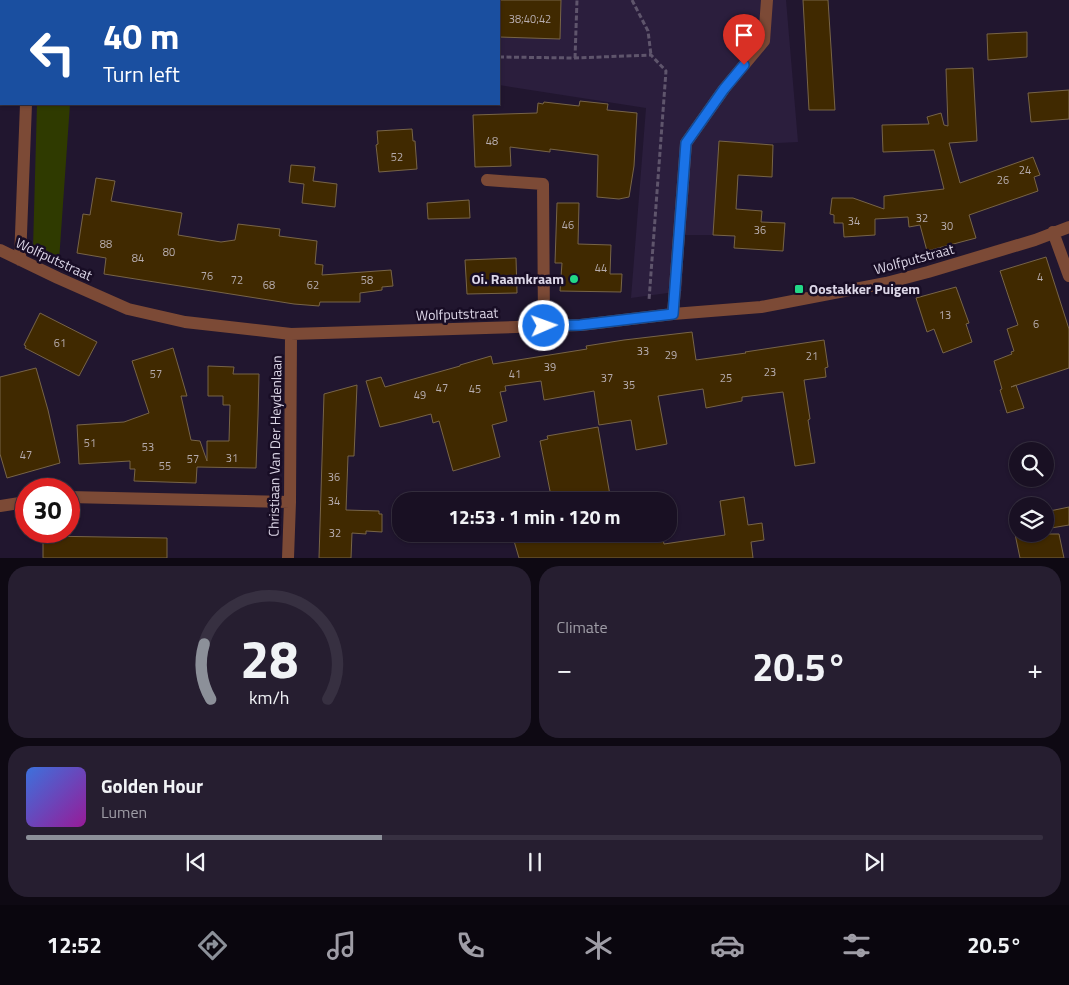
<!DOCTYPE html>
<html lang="en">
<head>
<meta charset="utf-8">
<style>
	body { margin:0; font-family:"Titillium Web",sans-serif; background:#261e30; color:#f1f3f6; height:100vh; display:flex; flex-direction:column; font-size:19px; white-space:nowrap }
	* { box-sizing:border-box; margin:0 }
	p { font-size:16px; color:#9f9da6 }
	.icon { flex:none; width:28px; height:28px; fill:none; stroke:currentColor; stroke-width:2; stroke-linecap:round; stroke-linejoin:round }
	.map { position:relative; height:558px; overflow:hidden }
	.panel { display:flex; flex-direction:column; gap:8px; padding:8px; background:#0e0913; flex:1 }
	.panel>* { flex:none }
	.top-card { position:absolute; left:0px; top:0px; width:500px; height:105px; box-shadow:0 1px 4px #0004,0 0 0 1px #373041; background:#1a4fa0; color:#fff; overflow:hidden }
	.controls { position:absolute; left:1009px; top:442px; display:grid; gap:10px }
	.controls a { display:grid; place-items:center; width:45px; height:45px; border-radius:50%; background:#191023; box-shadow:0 1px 4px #0004,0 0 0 1px #373041; font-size:25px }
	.speed { position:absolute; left:15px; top:478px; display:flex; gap:10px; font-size:25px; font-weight:700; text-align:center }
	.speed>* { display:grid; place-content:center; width:65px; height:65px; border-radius:50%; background:#191023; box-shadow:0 1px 4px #0004,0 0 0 1px #373041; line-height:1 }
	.speed .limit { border:8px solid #d22; background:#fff; color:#111 }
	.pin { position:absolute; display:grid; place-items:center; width:42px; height:42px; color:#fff; margin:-51px -21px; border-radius:50% 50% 50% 0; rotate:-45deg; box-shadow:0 0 5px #0007 }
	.pin .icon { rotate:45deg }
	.me { position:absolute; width:55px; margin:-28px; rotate:88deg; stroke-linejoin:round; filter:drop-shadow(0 0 4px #0008) }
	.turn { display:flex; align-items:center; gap:18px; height:105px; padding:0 20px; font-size:22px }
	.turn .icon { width:65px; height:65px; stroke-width:2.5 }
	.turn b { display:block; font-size:35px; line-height:42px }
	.big { font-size:38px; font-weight:700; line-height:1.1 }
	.panel .tile { flex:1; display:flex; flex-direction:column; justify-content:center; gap:8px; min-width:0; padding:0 18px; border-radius:20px; background:#261e30 }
	.panel .dial { align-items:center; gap:0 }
	.dial svg { height:130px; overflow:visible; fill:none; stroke:#373041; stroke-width:7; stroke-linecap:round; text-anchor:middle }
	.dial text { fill:#f1f3f6; stroke:none }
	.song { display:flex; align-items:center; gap:15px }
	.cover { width:60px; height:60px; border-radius:8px; background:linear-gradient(135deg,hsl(220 70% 55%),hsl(300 70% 35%)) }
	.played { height:5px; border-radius:2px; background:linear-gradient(90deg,#8c9099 35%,#373041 35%) }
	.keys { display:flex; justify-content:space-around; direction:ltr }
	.heat { display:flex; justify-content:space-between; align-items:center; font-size:28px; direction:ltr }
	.panel .tiles { flex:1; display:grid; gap:8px; grid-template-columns:1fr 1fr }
	.tile:last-child { grid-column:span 2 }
	.trip { position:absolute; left:392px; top:492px; width:285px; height:50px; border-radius:20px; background:#191023; box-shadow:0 1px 4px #0004,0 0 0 1px #373041; font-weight:700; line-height:50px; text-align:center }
	.tabs { display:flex; height:80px; justify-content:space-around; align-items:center; background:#0a060e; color:#9f9da6 }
	.tabs .icon { width:35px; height:35px }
	.tabs .selected { color:#8c9099 }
	.tabs b { font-size:22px; color:#f1f3f6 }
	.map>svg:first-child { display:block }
</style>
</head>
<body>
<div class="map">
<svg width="1069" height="558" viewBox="0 0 1069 558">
	<rect width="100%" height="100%" fill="#21162f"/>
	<path fill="#2b1e3d" d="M339,0h447l12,142 -41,2 -38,-2 -6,93h-29l-2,56 -51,7 15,-190 -147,-23v-84h-160z"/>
	<path fill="#2f3a00" d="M135,0h195v1h-196z
		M37,104h33l-11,157 -26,-13z"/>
	<path fill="#402900" stroke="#776447" d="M499,0h62l-1,39 -61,-2z
		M803,0h25l7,110h-26z
		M1027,32v25l-39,3 -1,-26z
		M973,68l4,73 -28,2 11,40 73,-26 7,18 -6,2 4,14 -69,24 7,23 -49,13 -7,-26 -11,2 -1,-10 -33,2v16l-31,2 -1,-14h-9v-8l-4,-1 2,-16h21l31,11v-13l60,-7 -10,-39 -51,2 -1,-27 47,-1 -2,-7 14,-4 3,12 4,1 -2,-57z
		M1069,90v29l-38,3 -3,-29z
		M580,101l28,3 -1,6 30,3 -3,53 -5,31 -10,2 -22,-2 1,-42 -48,-6v3l-40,-5 1,19 -36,1 -2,-52 64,-2 1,-10 5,1 1,-2 35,4z
		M412,129l1,12h2l2,28 -38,3 -3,-27 2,-1 -1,-13z
		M719,141l54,4 -1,32 -34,-2 -2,34 26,2 -1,11 24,1 -2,28 -49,-3 1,-12 -22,-1z
		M291,165l24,2 -2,14 24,3 -2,23 -33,-4 2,-19 -15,-2z
		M96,178l19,3 -4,20 71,12 -4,22 43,7 14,-2 3,-16 42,5 -1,7 38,5 -2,23 8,1 -1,10 69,-5 2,16 -11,1v3l-22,3v9h-40l-1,4 -25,-2 -190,-30 2,-16 -29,-5 6,-39 7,1z
		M469,200l1,18 -42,1 -1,-16z
		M557,203h22l-1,41 33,1 -1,29h12l-1,18 -61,-1 2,-28h-7z
		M1046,257l23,72v39l-58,19 5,-2 8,23 -17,5 -7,-23 2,-1 -8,-28 18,-7 -1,-2 3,-1 -7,-22 11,-4 -18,-54z
		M516,258l1,35 -50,1 -2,-34z
		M956,287l13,36 -3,1 6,18 -29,11 -9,-24 -7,3 -11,-34z
		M40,313l57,29 -18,34 -54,-28 1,-2 -2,-1z
		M692,332l4,28 50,-7 -1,-1 79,-12 4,27 -3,1 1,9 -22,3 6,39 -2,1 7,43 -20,3 -12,-74 -41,5v4l-36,7 -3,-19 -45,7 9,48 -31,6 -5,-30 -32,5 -5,-34 -50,9 -3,-19 -36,5 1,5 -6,1 7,29 -15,4 8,32 -47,14 -14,-50 -6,2 -2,-9 -30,8 -21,5 -14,-46 15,-4 4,10 75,-21v-1l31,-9 2,8 94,-15 -1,-3 38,-6z
		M173,348l14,48h-6l10,44 9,1 7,20v-20h22l1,-36h-7v-9h-15v-30l26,1 -1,7h26l-1,42 -2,52 -59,-1 -1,16 -62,-2 1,-12h-5v-8l-51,3 -2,-39 47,-3 25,-9 -17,-52z
		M36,368l12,42 12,53 -53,15 -7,-24v-77z
		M357,385l-3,71h-6l-2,54 33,1v3h3v18l-16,-1v3l-14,-1 -1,25h-32l5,-164z
		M598,427l13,74h-59l-12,-60 8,-2 -1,-3z
		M744,497l4,28 14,-2 2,17 -13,2 2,16h-234l-7,-24h150l2,10 61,-9 -5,-34z
		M1069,507v18l-24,4v-17z
		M1015,534h44l5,24h-44z
		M43,536l124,2v20h-124z"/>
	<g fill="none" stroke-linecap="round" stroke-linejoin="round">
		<path stroke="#5f556c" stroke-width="3" stroke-dasharray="5 2.5" stroke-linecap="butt" d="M632,0l16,31 3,24
			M499,57l76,1 76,-3 15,16 -17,229
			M575,58l2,-58"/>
		<path stroke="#7c4a36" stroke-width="12" d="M30,1l1,-1
			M487,180l56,4 1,142
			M1053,232l16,44
			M0,250l58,28 70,31 57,13 106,12 290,-9 92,-11 88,-7 125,-24 42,-11 107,-32 34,-13
			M20,260l6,-156
			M673,314l13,-171 38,-54 40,-48 3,-41
			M69,497l221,5
			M0,506l26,-4
			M288,558l2,-56 1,-168"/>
	</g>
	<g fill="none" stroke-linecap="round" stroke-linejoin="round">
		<g stroke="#114b97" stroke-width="12">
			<path id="route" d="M544,326l36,-1 93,-11 13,-171 38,-54 20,-24"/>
		</g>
		<use href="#route" stroke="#1a73e8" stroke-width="9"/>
	</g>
	<g fill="#22d887" stroke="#180d25" stroke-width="2">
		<circle cx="574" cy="279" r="5"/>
		<rect x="794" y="284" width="10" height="10" rx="2.5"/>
	</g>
	<g text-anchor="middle" stroke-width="5" stroke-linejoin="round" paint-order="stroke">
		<g font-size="11" fill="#b6acae">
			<text x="530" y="23">38;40;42</text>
			<text x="492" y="145">48</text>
			<text x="397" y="161">52</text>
			<text x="1025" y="174">24</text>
			<text x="1003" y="184">26</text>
			<text x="922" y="222">32</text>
			<text x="854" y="225">34</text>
			<text x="568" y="229">46</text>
			<text x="947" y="230">30</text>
			<text x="760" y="234">36</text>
			<text x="106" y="248">88</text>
			<text x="169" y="256">80</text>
			<text x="138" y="262">84</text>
			<text x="601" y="272">44</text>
			<text x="207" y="280">76</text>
			<text x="1040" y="281">4</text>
			<text x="237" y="284">72</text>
			<text x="367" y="284">58</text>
			<text x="269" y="289">68</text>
			<text x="313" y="289">62</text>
			<text x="945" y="319">13</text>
			<text x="1036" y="328">6</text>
			<text x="60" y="347">61</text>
			<text x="643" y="355">33</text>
			<text x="671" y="359">29</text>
			<text x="812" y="360">21</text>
			<text x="550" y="371">39</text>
			<text x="770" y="376">23</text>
			<text x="156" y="378">57</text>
			<text x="515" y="378">41</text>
			<text x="607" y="382">37</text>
			<text x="726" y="382">25</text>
			<text x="629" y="389">35</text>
			<text x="442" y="392">47</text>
			<text x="475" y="393">45</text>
			<text x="420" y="399">49</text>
			<text x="90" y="447">51</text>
			<text x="148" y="451">53</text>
			<text x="26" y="459">47</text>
			<text x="232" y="462">31</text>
			<text x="193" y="463">57</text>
			<text x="165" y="470">55</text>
			<text x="334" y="481">36</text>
			<text x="334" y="505">34</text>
			<text x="335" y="537">32</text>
		</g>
		<g font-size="14" fill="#ddd7e8" stroke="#180d25">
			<text transform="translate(54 259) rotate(25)" y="5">Wolfputstraat</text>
			<text transform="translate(914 259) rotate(-15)" y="5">Wolfputstraat</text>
			<text transform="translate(457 314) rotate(-2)" y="5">Wolfputstraat</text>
			<text transform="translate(275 446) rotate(-89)" y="5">Christiaan Van Der Heydenlaan</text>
		</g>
		<g font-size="14" font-weight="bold" fill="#ddd7e8" stroke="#180d25" text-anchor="end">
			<text x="564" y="284">Oi. Raamkraam</text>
			<text x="809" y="294" text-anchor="start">Oostakker Puigem</text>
		</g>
	</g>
</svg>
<div class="controls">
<a><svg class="icon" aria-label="search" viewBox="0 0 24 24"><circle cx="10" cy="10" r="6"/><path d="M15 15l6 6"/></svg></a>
<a><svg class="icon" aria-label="layers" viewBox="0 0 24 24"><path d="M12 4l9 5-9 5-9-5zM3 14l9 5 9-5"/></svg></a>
</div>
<div class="speed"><div class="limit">30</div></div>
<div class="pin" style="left:744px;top:65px;background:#d93025"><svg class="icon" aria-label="arrive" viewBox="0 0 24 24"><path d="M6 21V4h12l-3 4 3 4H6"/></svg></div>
<svg class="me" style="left:544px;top:326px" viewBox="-20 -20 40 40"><circle r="17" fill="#1a73e8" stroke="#fff" stroke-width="3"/><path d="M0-11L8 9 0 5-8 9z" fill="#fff"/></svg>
<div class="trip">12:53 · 1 min · 120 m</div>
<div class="top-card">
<div class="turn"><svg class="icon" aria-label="left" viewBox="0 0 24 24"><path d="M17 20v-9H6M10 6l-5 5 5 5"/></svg><div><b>40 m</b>Turn left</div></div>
</div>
</div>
<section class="panel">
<div class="tiles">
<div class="tile dial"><svg viewBox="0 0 100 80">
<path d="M14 69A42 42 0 1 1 86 69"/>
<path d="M14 69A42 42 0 0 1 10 35" stroke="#8c9099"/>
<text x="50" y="56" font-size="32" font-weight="700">28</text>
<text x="50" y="72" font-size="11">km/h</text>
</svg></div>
<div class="tile"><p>Climate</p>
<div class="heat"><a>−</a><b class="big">20.5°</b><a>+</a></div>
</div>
<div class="tile">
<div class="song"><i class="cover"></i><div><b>Golden Hour</b><p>Lumen</p></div></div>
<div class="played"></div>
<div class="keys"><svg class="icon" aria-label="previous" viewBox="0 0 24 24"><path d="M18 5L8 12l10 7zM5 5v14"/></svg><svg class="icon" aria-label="pause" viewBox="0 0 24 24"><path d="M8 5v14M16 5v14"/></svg><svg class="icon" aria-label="next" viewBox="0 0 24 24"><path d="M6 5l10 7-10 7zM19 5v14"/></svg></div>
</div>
</div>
</section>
<nav class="tabs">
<b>12:52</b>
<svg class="icon selected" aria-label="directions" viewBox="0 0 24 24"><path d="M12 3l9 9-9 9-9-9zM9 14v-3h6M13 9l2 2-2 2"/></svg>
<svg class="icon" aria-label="music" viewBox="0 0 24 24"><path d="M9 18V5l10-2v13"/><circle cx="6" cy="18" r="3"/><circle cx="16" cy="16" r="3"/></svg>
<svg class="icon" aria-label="phone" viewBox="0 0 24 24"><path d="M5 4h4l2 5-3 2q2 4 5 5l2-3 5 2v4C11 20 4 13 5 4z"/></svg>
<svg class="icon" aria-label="climate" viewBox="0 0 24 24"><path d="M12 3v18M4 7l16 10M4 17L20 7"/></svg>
<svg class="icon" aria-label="car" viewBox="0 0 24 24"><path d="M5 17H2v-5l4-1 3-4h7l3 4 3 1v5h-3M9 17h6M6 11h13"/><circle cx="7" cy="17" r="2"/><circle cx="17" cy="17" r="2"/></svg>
<svg class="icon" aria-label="filters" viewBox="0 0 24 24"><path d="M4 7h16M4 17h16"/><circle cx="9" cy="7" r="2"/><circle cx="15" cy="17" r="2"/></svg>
<b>20.5°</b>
</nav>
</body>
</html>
